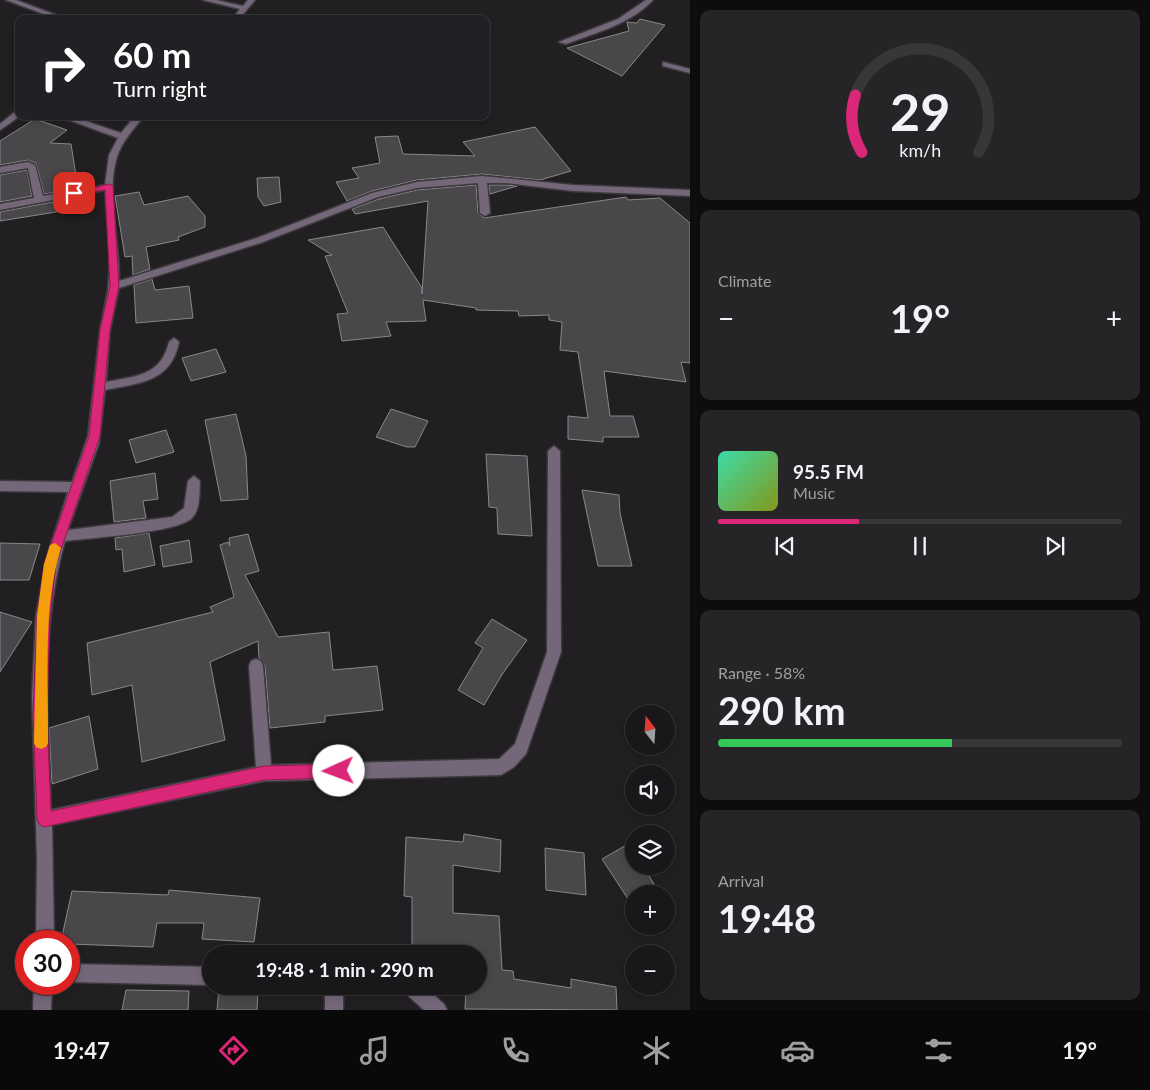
<!DOCTYPE html>
<html lang="en">
<head>
<meta charset="utf-8">
<style>
	body { margin:0; font-family:Lato,sans-serif; background:#262426; color:#f1f3f6; height:100vh; display:flex; flex-direction:column; font-size:19px; white-space:nowrap }
	* { box-sizing:border-box; margin:0 }
	p { font-size:16px; color:#9f9fa2 }
	.icon { flex:none; width:28px; height:28px; fill:none; stroke:currentColor; stroke-width:2; stroke-linecap:round; stroke-linejoin:round }
	.map { position:relative; flex:1; overflow:hidden }
	.side { display:flex; flex-direction:column; gap:10px; padding:10px; background:#0e0d0e; width:460px }
	.side>* { flex:none }
	.banner { position:absolute; left:15px; top:15px; width:475px; height:105px; border-radius:10px; box-shadow:0 2px 8px #0003,0 0 0 1px #373638; background:#202124; color:#fff; overflow:hidden }
	.needle { width:32px; rotate:343deg }
	.buttons { position:absolute; left:625px; top:705px; display:grid; gap:10px }
	.buttons a { display:grid; place-items:center; width:50px; height:50px; border-radius:50%; background:#191719; box-shadow:0 2px 8px #0003,0 0 0 1px #373638; font-size:25px }
	.speed { position:absolute; left:15px; top:930px; display:flex; gap:10px; font-size:25px; font-weight:700; text-align:center }
	.speed>* { display:grid; place-content:center; width:65px; height:65px; border-radius:50%; background:#191719; box-shadow:0 2px 8px #0003,0 0 0 1px #373638; line-height:1 }
	.speed .limit { border:8px solid #d22; background:#fff; color:#111 }
	.pin { position:absolute; display:grid; place-items:center; width:42px; height:42px; color:#fff; margin:-21px; border-radius:10px; box-shadow:0 2px 8px #0006 }
	.me { position:absolute; width:55px; margin:-28px; rotate:268deg; stroke-linejoin:round; filter:drop-shadow(0 0 4px #0008) }
	.turn { display:flex; align-items:center; gap:18px; height:105px; padding:0 15px; font-size:22px }
	.turn .icon { width:65px; height:65px; stroke-width:2.5 }
	.turn b { display:block; font-size:35px; line-height:42px }
	.big { font-size:38px; font-weight:700; line-height:1.1 }
	.side .card { flex:1; display:flex; flex-direction:column; justify-content:center; gap:8px; min-width:0; padding:0 18px; border-radius:10px; background:#262426 }
	.side .dial { align-items:center; gap:0 }
	.dial svg { height:130px; overflow:visible; fill:none; stroke:#373638; stroke-width:7; stroke-linecap:round; text-anchor:middle }
	.dial text { fill:#f1f3f6; stroke:none }
	.song { display:flex; align-items:center; gap:15px }
	.cover { width:60px; height:60px; border-radius:8px; background:linear-gradient(135deg,hsl(160 70% 55%),hsl(70 70% 35%)) }
	.played { height:5px; border-radius:2px; background:linear-gradient(90deg,#db2777 35%,#373638 35%) }
	.keys { display:flex; justify-content:space-around; direction:ltr }
	.heat { display:flex; justify-content:space-between; align-items:center; font-size:28px; direction:ltr }
	.charge { height:8px; border-radius:4px; background:linear-gradient(90deg,#34c759 58%,#373638 0) }
	.trip { position:absolute; left:202px; top:945px; width:285px; height:50px; border-radius:25px; background:#191719; box-shadow:0 2px 8px #0003,0 0 0 1px #373638; font-weight:700; line-height:50px; text-align:center }
	.menu { display:flex; height:80px; justify-content:space-around; align-items:center; background:#0a090a; color:#9f9fa2 }
	.menu .icon { width:35px; height:35px }
	.menu .on { color:#db2777 }
	.menu b { font-size:22px; color:#f1f3f6 }
	main { display:flex; flex:1; min-height:0 }
	.map>svg:first-child { display:block }
</style>
</head>
<body>
<main>
<div class="map">
<svg width="690" height="1010" viewBox="0 0 690 1010">
	<rect width="100%" height="100%" fill="#211f21"/>
	<path fill="#49474a" stroke="#8a878b" d="M640,19l25,6 -43,51 -55,-28 62,-17 -2,-9 10,1z
		M35,119l32,11 -17,13 21,1 7,44 -34,6 -8,-31 -8,-3 -28,5v-24z
		M535,127l36,44 -31,9 -58,-6 -65,6 -45,11 -25,10 -11,-19 23,-4 -7,-10 28,-5 -5,-26 23,-1 5,18 72,2 -12,-14z
		M27,170l5,26 -32,6v-27z
		M279,177l2,25 -17,4 -6,-9 -1,-19z
		M476,185l2,28 6,5 142,-21 2,3 32,-2 30,25v140l-9,-1 5,20 -82,-11 6,45h23l6,21h-36v5l-35,-3v-23l20,2 -10,-66 -18,-2 2,-28 -13,-2v-5l-30,1 -1,-5 -42,-1v-2l-53,-8 3,21 -40,1 5,14 -49,5 -5,-27 11,-1 -23,-57 7,-1 -24,-15 75,-13 39,61v6l6,-93 -73,13 -3,-5 27,-10 38,-9z
		M489,185h16l12,1 -27,8z
		M139,192l5,13 44,-9 17,20v11l-27,10 1,3 -33,7 4,22 -17,6 -1,-19 -7,1 -10,-61z
		M79,197l2,11 -81,13v-9z
		M152,279l3,11 34,-4 4,32 -57,5 -2,-38z
		M216,349l10,23 -35,9 -9,-23z
		M391,409l37,12 -13,26h-8l-31,-10z
		M236,414l10,42 2,43 -27,2 -16,-81z
		M166,430l8,22 -38,11 -7,-23z
		M486,454l41,2 5,80 -34,-2 -1,-26 -8,-1z
		M155,473l3,26 -15,2 3,17 -32,4 -4,-41z
		M582,490l37,5 1,18 12,53h-34z
		M149,533l6,32 -31,7 -2,-23 -6,1 -1,-12z
		M248,534l11,37 -14,4 33,62 51,-5 4,38 44,-4 6,44 -58,6v6l-55,6 -5,-62 -6,-8 -1,-17 -48,21 15,78 -83,22 -10,-77 -40,10 -5,-52 126,-31 -3,-5 24,-10 -14,-52 8,-3 2,4 -1,-8z
		M189,540l3,22 -29,5 -3,-21z
		M0,543l40,1 -11,36h-29z
		M0,612l32,10 -32,50z
		M492,619l35,21 -24,33 -19,32 -26,-15 25,-42 -8,-5z
		M89,716l9,53 -46,15 -3,-56z
		M464,834l37,6 -1,32 -47,-7v48l46,3 3,54 11,1 1,8 57,9v-9l45,8 1,23 -152,-1 1,-23h13v-32h-67v-57l-8,-1 2,-59 57,5z
		M628,844l6,9v13h9l11,18 -26,15 -26,-40z
		M545,848l39,5 2,42 -40,-5z
		M169,890l91,8 -6,44 -52,-3 2,-16h-47l-4,24 -84,-3v-3h-8l11,-50 96,4z
		M219,988l39,2 -1,20h-40z
		M126,990l63,1 -1,19h-66z"/>
	<g fill="none" stroke-linecap="round" stroke-linejoin="round">
		<g stroke="#3c3a3c" stroke-width="3">
			<path id="minor" d="M6,0h10l51,19h-10z
				M203,0h13l27,6 5,-6h7l-16,19h-7l8,-10z
				M646,0h7c-22,24 -58,33 -87,44l-7,-2 59,-23z
				M663,62l27,7v4l-27,-7z
				M16,111h3l1,5 -20,14v-6z
				M58,116h13l50,17 14,-17h9c-10,13 -20,23 -26,38 -13,36 2,89 1,127l138,-43 115,-45 45,-11 65,-6 91,9 117,5v6l-117,-5 -68,-8h-18l3,30 -5,3 -5,-3 -2,-30 -61,5 -39,9 -115,45 -144,46 -9,42 -4,52c30,-6 55,-6 63,-40l5,-4 5,4c-8,40 -39,41 -74,48l-6,53 -31,87 104,-13 12,-9 4,-27 6,-5 6,5c-1,12 1,27 -8,37 -15,15 -103,20 -127,23 -25,87 -18,179 -14,269l205,-43 -7,-101 2,-5 5,-2 5,2 2,5 8,99 228,-6 16,-15 32,-92 1,-201 6,-5 6,5 1,201 -35,102 -12,13 -13,8 -237,6 -212,44 2,116h-18l1,-82 -5,-163 4,-81 13,-65 19,-58 -68,-1v-10l72,1 16,-46 12,-106 8,-40 2,-29 -5,-71 -105,20v-6l34,-6 -6,-30 -28,5v-6l28,-5 7,3 8,31 62,-11 4,-30 9,-17z
				M69,964l142,3v18l-142,-3z
				M34,984h18l-1,26h-18z
				M325,986h18v24h-18z
				M401,986h23l20,18 3,6h-23l-20,-18z"/>
		</g>
		<use href="#minor" fill="#75677a" fill-rule="evenodd"/>
	</g>
	<path fill="#db2777" stroke="#8e194d" d="M109,184l4,2 6,100 -9,44 -10,106 -44,128 -6,52 -3,99 4,96 213,-45 75,-2 5,2 2,5 -2,5 -5,2 -75,2 -220,47 -5,-3 -2,-5 -4,-104 4,-99 7,-52 45,-128 11,-106 10,-44 -5,-96 -31,5 -4,-2z"/>
	<path fill="#f59e0b" d="M55,543l6,5c-19,60 -12,133 -13,195l-2,4 -5,2 -5,-2 -2,-4 3,-127 7,-52 6,-19z"/>
</svg>
<div class="buttons">
<a><svg class="needle" viewBox="-14 -14 28 28"><path d="M0-13l5 13h-10z" fill="#e53935"/><path d="M0 13l5-13h-10z" fill="#9f9fa2"/></svg></a>
<a><svg class="icon" aria-label="sound" viewBox="0 0 24 24"><path d="M4 9h4l5-4v14l-5-4H4zM17 9q2 3 0 6"/></svg></a>
<a><svg class="icon" aria-label="layers" viewBox="0 0 24 24"><path d="M12 4l9 5-9 5-9-5zM3 14l9 5 9-5"/></svg></a>
<a>+</a>
<a>−</a>
</div>
<div class="speed"><div class="limit">30</div></div>
<div class="pin" style="left:74px;top:193px;background:#d93025"><svg class="icon" aria-label="arrive" viewBox="0 0 24 24"><path d="M6 21V4h12l-3 4 3 4H6"/></svg></div>
<svg class="me" style="left:339px;top:771px" viewBox="-20 -20 40 40"><circle r="19" fill="#fff"/><path d="M0-13L10 11 0 6-10 11z" fill="#db2777"/></svg>
<div class="trip">19:48 · 1 min · 290 m</div>
<div class="banner">
<div class="turn"><svg class="icon" aria-label="right" viewBox="0 0 24 24"><path d="M7 20v-9h11M14 6l5 5-5 5"/></svg><div><b>60 m</b>Turn right</div></div>
</div>
</div>
<section class="side">
<div class="card dial"><svg viewBox="0 0 100 80">
<path d="M14 69A42 42 0 1 1 86 69"/>
<path d="M14 69A42 42 0 0 1 10 34" stroke="#db2777"/>
<text x="50" y="56" font-size="32" font-weight="700">29</text>
<text x="50" y="72" font-size="11">km/h</text>
</svg></div>
<div class="card"><p>Climate</p>
<div class="heat"><a>−</a><b class="big">19°</b><a>+</a></div>
</div>
<div class="card">
<div class="song"><i class="cover"></i><div><b>95.5 FM</b><p>Music</p></div></div>
<div class="played"></div>
<div class="keys"><svg class="icon" aria-label="previous" viewBox="0 0 24 24"><path d="M18 5L8 12l10 7zM5 5v14"/></svg><svg class="icon" aria-label="pause" viewBox="0 0 24 24"><path d="M8 5v14M16 5v14"/></svg><svg class="icon" aria-label="next" viewBox="0 0 24 24"><path d="M6 5l10 7-10 7zM19 5v14"/></svg></div>
</div>
<div class="card"><p>Range · 58%</p><b class="big">290 km</b><div class="charge"></div></div>
<div class="card"><p>Arrival</p><b class="big">19:48</b></div>
</section>
</main>
<nav class="menu">
<b>19:47</b>
<svg class="icon on" aria-label="directions" viewBox="0 0 24 24"><path d="M12 3l9 9-9 9-9-9zM9 14v-3h6M13 9l2 2-2 2"/></svg>
<svg class="icon" aria-label="music" viewBox="0 0 24 24"><path d="M9 18V5l10-2v13"/><circle cx="6" cy="18" r="3"/><circle cx="16" cy="16" r="3"/></svg>
<svg class="icon" aria-label="phone" viewBox="0 0 24 24"><path d="M5 4h4l2 5-3 2q2 4 5 5l2-3 5 2v4C11 20 4 13 5 4z"/></svg>
<svg class="icon" aria-label="climate" viewBox="0 0 24 24"><path d="M12 3v18M4 7l16 10M4 17L20 7"/></svg>
<svg class="icon" aria-label="car" viewBox="0 0 24 24"><path d="M5 17H2v-5l4-1 3-4h7l3 4 3 1v5h-3M9 17h6M6 11h13"/><circle cx="7" cy="17" r="2"/><circle cx="17" cy="17" r="2"/></svg>
<svg class="icon" aria-label="filters" viewBox="0 0 24 24"><path d="M4 7h16M4 17h16"/><circle cx="9" cy="7" r="2"/><circle cx="15" cy="17" r="2"/></svg>
<b>19°</b>
</nav>
</body>
</html>
